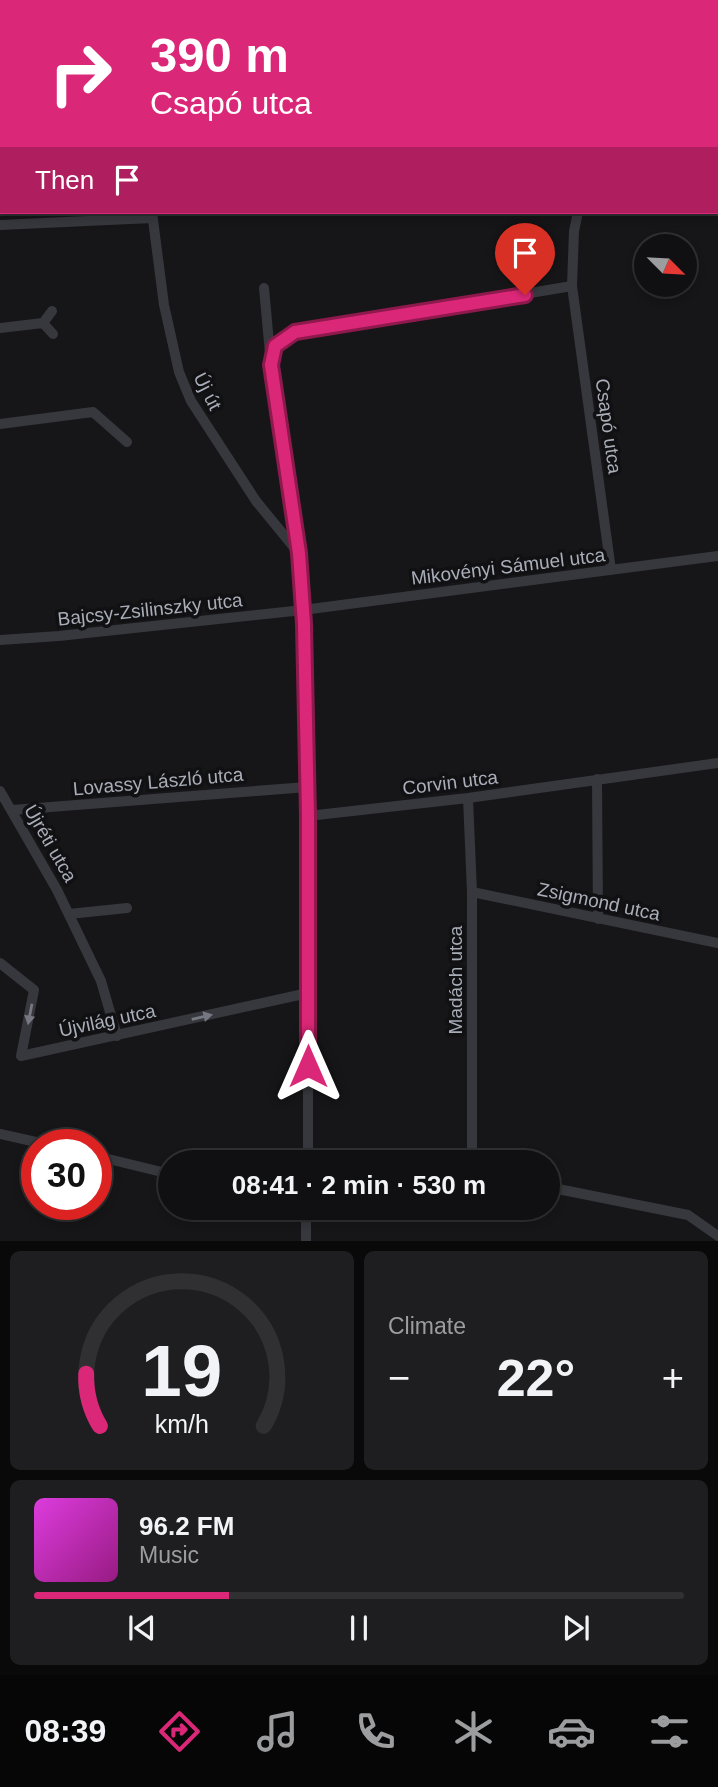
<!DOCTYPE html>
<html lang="en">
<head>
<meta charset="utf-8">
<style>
	body { margin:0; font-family:Arial,sans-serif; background:#1e1e20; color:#f1f3f6; height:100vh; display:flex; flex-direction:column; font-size:26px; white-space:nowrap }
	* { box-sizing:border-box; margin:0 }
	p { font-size:23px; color:#9c9d9f }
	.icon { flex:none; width:38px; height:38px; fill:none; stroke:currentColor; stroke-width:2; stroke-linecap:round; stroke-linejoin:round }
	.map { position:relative; height:1241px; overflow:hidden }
	.panel { display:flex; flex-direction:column; gap:10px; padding:10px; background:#09090a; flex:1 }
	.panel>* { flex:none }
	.guide { position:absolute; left:0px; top:0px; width:719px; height:214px; box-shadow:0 4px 10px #0003,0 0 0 2px #303032; background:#db2777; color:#fff; overflow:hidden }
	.needle { width:46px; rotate:114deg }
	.fabs { position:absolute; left:634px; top:234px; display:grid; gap:14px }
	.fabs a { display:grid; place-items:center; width:63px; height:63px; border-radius:50%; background:#101012; box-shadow:0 4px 10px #0003,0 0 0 2px #303032; font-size:35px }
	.speed { position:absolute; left:21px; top:1129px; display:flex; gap:14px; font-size:35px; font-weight:700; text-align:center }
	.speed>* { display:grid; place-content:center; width:91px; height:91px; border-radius:50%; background:#101012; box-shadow:0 4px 10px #0003,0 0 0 2px #303032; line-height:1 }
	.speed .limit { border:10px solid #d22; background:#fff; color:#111 }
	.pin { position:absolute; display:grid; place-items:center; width:60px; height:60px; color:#fff; margin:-72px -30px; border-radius:50% 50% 50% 0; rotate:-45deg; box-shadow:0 0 7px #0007 }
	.pin .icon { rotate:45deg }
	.me { position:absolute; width:77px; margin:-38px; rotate:0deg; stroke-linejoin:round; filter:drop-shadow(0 0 5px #0008) }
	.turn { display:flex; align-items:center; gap:24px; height:147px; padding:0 35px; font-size:32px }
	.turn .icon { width:91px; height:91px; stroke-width:2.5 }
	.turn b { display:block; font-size:49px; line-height:60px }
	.then { display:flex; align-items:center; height:66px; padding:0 35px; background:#0003; gap:14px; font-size:26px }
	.big { font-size:52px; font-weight:800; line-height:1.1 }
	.panel .tile { flex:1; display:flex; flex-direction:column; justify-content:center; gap:10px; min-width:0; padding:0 24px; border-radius:10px; background:#1e1e20 }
	.panel .dial { align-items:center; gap:0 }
	.dial svg { height:182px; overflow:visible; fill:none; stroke:#303032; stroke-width:7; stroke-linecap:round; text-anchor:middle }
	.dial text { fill:#f1f3f6; stroke:none }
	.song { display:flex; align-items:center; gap:21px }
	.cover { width:84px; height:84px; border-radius:10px; background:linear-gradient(135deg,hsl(300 70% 55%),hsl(310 70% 35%)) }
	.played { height:7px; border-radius:4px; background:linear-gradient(90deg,#db2777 30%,#303032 30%) }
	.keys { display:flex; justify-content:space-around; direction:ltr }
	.heat { display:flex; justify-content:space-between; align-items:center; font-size:38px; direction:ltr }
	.panel .tiles { flex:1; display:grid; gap:10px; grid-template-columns:1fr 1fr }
	.tile:last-child { grid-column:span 2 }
	.trip { position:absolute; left:158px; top:1150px; width:402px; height:70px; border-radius:35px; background:#101012; box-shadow:0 4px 10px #0003,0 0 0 2px #303032; font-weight:800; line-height:70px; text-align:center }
	.tabs { display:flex; height:112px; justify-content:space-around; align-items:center; background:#060607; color:#9c9d9f }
	.tabs .icon { width:49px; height:49px }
	.tabs .on { color:#db2777 }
	.tabs b { font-size:32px; color:#f1f3f6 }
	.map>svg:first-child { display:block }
</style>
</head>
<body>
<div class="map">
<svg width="718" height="1241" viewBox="0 0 718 1241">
	<rect width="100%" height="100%" fill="#161618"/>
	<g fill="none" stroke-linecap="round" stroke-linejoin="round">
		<path stroke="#2c353c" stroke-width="3.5" d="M391,0l7,2
			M0,188h2"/>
		<path stroke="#37383d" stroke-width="10" d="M129,0v2
			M561,0l8,2
			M0,118h2
			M152,212l12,93 15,67 12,29 65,100 41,50
			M578,212l-4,19 -2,55 39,284
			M0,225l152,-7
			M264,288l7,77 28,188 5,71 4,192v346
			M52,311l-9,12 10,11
			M0,328l43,-5
			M273,356l2,-10 20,-14 277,-46
			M0,424l93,-12 34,30
			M0,640l59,-4 244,-26 415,-54
			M597,779l1,140
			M0,791l57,99 44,91 16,55
			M468,798l4,94v270
			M12,810l295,-23
			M308,816l160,-18 250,-35
			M472,892l246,51
			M69,914l58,-6
			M0,963l34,27 -13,66 287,-63
			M0,1134l45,10
			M96,1156l74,18
			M548,1187l140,28 30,21
			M306,1241v-33"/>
	</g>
	<defs><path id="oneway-solid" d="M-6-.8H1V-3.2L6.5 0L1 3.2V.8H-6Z" transform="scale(1.75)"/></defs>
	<g fill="#757881">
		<use href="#oneway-solid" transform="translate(30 1014) rotate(101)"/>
		<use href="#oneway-solid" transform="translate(202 1017) rotate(-13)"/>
	</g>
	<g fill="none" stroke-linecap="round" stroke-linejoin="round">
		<g stroke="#8e194d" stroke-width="18">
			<path id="route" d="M308,1066v-250l-4,-192 -5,-71 -28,-188 4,-19 20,-14 230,-37"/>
		</g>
		<use href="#route" stroke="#db2777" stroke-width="12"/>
	</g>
	<g text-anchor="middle" stroke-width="7" stroke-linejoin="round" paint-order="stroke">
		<g font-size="19" fill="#a8adb8" stroke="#111113">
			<text transform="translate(208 391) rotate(63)" y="7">Új út</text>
			<text transform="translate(609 426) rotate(82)" y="7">Csapó utca</text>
			<text transform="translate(508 566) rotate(-7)" y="7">Mikovényi Sámuel utca</text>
			<text transform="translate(150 609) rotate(-6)" y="7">Bajcsy-Zsilinszky utca</text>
			<text transform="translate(158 781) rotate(-5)" y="7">Lovassy László utca</text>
			<text transform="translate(450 782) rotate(-7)" y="7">Corvin utca</text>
			<text transform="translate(51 843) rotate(60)" y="7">Újréti utca</text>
			<text transform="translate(599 901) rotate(12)" y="7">Zsigmond utca</text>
			<text transform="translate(455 980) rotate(-90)" y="7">Madách utca</text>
			<text transform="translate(107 1020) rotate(-12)" y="7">Újvilág utca</text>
		</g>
	</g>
</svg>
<div class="fabs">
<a><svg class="needle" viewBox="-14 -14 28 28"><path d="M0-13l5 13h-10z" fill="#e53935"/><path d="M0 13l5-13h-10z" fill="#9c9d9f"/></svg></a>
</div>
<div class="speed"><div class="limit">30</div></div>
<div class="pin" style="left:525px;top:295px;background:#d93025"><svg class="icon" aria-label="arrive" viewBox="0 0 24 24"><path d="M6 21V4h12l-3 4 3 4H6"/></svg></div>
<svg class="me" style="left:308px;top:1066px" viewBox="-20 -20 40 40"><path d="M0-17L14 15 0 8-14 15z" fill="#db2777" stroke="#fff" stroke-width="4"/></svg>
<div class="trip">08:41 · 2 min · 530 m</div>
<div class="guide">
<div class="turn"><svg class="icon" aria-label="right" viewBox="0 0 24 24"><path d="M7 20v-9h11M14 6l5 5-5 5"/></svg><div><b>390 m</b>Csapó utca</div></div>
<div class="then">Then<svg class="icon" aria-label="arrive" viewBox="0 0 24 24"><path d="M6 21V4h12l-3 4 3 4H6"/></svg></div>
</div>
</div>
<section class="panel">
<div class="tiles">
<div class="tile dial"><svg viewBox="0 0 100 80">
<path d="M14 69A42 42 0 1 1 86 69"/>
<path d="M14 69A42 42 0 0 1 8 46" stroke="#db2777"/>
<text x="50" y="56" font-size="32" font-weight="700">19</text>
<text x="50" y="72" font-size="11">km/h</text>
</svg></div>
<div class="tile"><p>Climate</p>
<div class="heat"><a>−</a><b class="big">22°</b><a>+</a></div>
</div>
<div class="tile">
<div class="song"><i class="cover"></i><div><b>96.2 FM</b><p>Music</p></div></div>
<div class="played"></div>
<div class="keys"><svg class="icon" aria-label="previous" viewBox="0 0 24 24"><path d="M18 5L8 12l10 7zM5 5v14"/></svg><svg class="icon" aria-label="pause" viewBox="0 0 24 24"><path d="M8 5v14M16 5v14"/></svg><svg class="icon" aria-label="next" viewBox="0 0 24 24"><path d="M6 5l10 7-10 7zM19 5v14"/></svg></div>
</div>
</div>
</section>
<nav class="tabs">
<b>08:39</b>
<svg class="icon on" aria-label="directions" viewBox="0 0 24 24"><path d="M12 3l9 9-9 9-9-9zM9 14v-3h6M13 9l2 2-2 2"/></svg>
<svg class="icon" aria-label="music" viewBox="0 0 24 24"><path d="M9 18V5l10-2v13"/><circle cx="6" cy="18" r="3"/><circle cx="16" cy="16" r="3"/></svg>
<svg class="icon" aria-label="phone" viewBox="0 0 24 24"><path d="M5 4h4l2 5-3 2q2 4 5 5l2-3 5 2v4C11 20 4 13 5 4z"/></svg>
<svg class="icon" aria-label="climate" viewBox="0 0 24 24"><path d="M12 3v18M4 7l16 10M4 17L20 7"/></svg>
<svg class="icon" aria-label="car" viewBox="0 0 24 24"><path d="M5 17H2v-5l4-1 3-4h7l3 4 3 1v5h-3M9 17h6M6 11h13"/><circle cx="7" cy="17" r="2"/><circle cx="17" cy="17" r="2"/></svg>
<svg class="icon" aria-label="filters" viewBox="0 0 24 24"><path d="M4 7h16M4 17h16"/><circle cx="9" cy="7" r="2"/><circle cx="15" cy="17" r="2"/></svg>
</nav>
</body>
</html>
